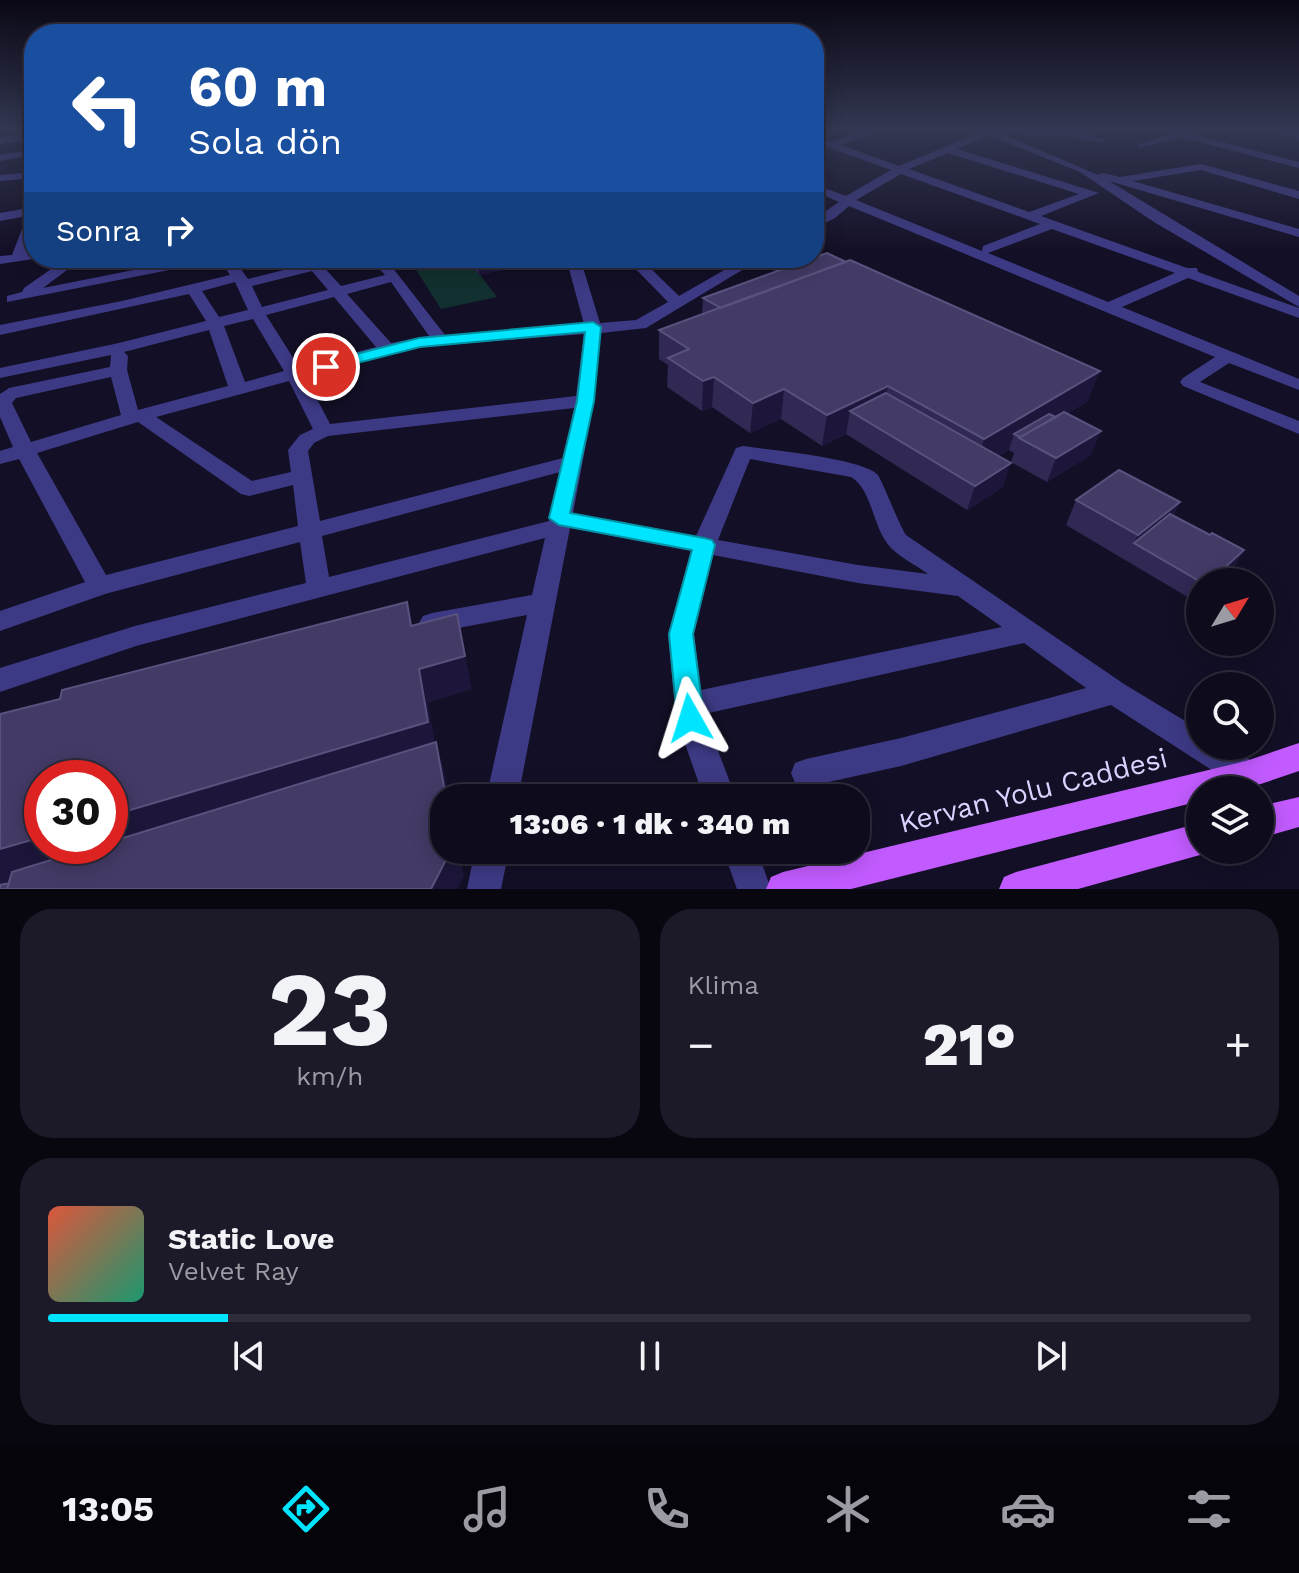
<!DOCTYPE html>
<html lang="tr">
<head>
<meta charset="utf-8">
<style>
	body { margin:0; font-family:"Work Sans",sans-serif; background:#1c1929; color:#f1f3f6; height:100vh; display:flex; flex-direction:column; font-size:30px; white-space:nowrap }
	* { box-sizing:border-box; margin:0 }
	p { font-size:26px; color:#9b9ba3 }
	.icon { flex:none; width:44px; height:44px; fill:none; stroke:currentColor; stroke-width:2; stroke-linecap:round; stroke-linejoin:round }
	.map { position:relative; height:889px; overflow:hidden }
	.panel { display:flex; flex-direction:column; gap:20px; padding:20px; background:#08060f; flex:1 }
	.panel>* { flex:none }
	.guide { position:absolute; left:24px; top:24px; width:800px; height:244px; border-radius:32px; box-shadow:0 4px 20px #0003,0 0 0 2px #2e2b3b; background:#1a4fa0; color:#fff; overflow:hidden }
	.needle { width:52px; rotate:52deg }
	.fabs { position:absolute; left:1186px; top:568px; display:grid; gap:16px }
	.fabs a { display:grid; place-items:center; width:88px; height:88px; border-radius:50%; background:#0e0b1c; box-shadow:0 4px 20px #0003,0 0 0 2px #2e2b3b; font-size:40px }
	.speed { position:absolute; left:24px; top:760px; display:flex; gap:16px; font-size:40px; font-weight:700; text-align:center }
	.speed>* { display:grid; place-content:center; width:104px; height:104px; border-radius:50%; background:#0e0b1c; box-shadow:0 4px 20px #0003,0 0 0 2px #2e2b3b; line-height:1 }
	.speed .limit { border:12px solid #d22; background:#fff; color:#111 }
	.pin { position:absolute; display:grid; place-items:center; width:68px; height:68px; color:#fff; margin:-34px; border:4px solid #fff; border-radius:50%; box-shadow:0 2px 8px #0007 }
	.me { position:absolute; width:88px; margin:-44px; rotate:354deg; stroke-linejoin:round; filter:drop-shadow(0 0 6px #0008) }
	.turn { display:flex; align-items:center; gap:28px; height:168px; padding:0 32px; font-size:36px }
	.turn .icon { width:104px; height:104px; stroke-width:2.5 }
	.turn b { display:block; font-size:56px; line-height:68px }
	.then { display:flex; align-items:center; height:76px; padding:0 32px; background:#0003; gap:16px; font-size:30px }
	.big { font-size:60px; font-weight:800; line-height:1.1 }
	.panel .card { flex:1; display:flex; flex-direction:column; justify-content:center; gap:12px; min-width:0; padding:0 28px; border-radius:32px; background:#1c1929 }
	.panel .dial { align-items:center; gap:0 }
	.dial b { font-size:104px; line-height:1 }
	.song { display:flex; align-items:center; gap:24px }
	.cover { width:96px; height:96px; border-radius:12px; background:linear-gradient(135deg,hsl(10 70% 55%),hsl(160 70% 35%)) }
	.played { height:8px; border-radius:4px; background:linear-gradient(90deg,#00e5ff 15%,#2e2b3b 15%) }
	.keys { display:flex; justify-content:space-around; direction:ltr }
	.heat { display:flex; justify-content:space-between; align-items:center; font-size:44px; direction:ltr }
	.panel .tiles { flex:1; display:grid; gap:20px; grid-template-columns:1fr 1fr }
	.card:last-child { grid-column:span 2 }
	.trip { position:absolute; left:430px; top:784px; width:440px; height:80px; border-radius:32px; background:#0e0b1c; box-shadow:0 4px 20px #0003,0 0 0 2px #2e2b3b; font-weight:800; line-height:80px; text-align:center }
	.tabs { display:flex; height:128px; justify-content:space-around; align-items:center; background:#06040b; color:#9b9ba3 }
	.tabs .icon { width:56px; height:56px }
	.tabs .selected { color:#00e5ff }
	.tabs b { font-size:36px; color:#f1f3f6 }
	.map>svg:first-child { display:block }
</style>
</head>
<body>
<div class="map">
<svg width="1299" height="889" viewBox="0 0 1299 889">
	<rect width="100%" height="100%" fill="#130f26"/>
	<path fill="#12302f" d="M453,258h14l30,39 -56,12 -28,-44z"/>
	<g fill="none" stroke-linecap="round" stroke-linejoin="round">
		<path fill="#3d3a85" fill-rule="evenodd" d="M870,129h14l-43,16 58,21 81,-34 -3,-3 105,3 24,8 -5,3 -19,-5 -82,-5 98,42 5,-2 17,4 81,-13 98,27v8l-98,-29 -68,11 166,48v8l-190,-56 190,115v11l-145,-85 -74,-50 -92,-37 -31,14 142,44 -58,23 146,52h10l1,4 101,36v10l-111,-40 -66,29 177,72v11l-70,-27 -29,19 99,39v13l-116,-48 -3,-4 3,-4 32,-21 -366,-151 -14,12 -21,10v-9l25,-17 -25,-11v-7l32,12 45,-26 -77,-28v-6l17,6zM948,153l131,41 -50,18 -120,-43zM901,174l139,50 -57,22 -1,5 -126,-51zM1052,229l123,44 -67,29 -120,-49z
			M1157,129h16l126,33v6l-118,-31 -42,11v-4l31,-10z
			M1229,129h15l-12,5 -5,-3z
			M1266,129l33,4v6l-31,-8z
			M34,133v6l-34,5v-6z
			M34,149v6l-34,6v-6z
			M34,172v6l-34,3v-6z
			M34,207v25l-7,21h7v5h6l-40,6v-8l12,-1 15,-39 -27,5v-8z
			M67,258h16l-40,30 151,-30h39l15,21 67,-17 5,1 21,23 44,-11 -15,-17h15l60,77 139,-11 -18,-66h14l20,65 36,-3 32,-18 -43,-44h15l39,38 66,-38h17l-116,70 -45,5 -7,68 -21,112 123,23 40,-88 7,-2c27,4 116,12 134,28 5,5 21,49 29,61l218,149 76,46v16c24,0 51,5 61,29l-4,10 -11,4 -11,-4 -124,-80 -210,61 -95,21 -11,-4 -4,-10 4,-10 11,-4 95,-21 185,-50 -62,-45 -320,71 32,84h-32l-28,-80 -8,-84 23,-83 -121,-23 -52,270h-32l41,-183 -95,18 -9,-3 -4,-7 4,-7 9,-3 100,-18 13,-57 -409,108 -136,46v-24l135,-42 171,-43 -6,-41 -195,52 -105,37v-20l85,-29 -66,-123 -19,5v-13l13,-4 -13,-30v-23l9,-6 101,-21 1,-12 -111,23v-10l119,-25 87,-22 -17,-27 -189,41v-10l122,-24 108,-26 -10,-15 -213,42v-6l15,-4 2,-4zM312,271l16,19 -66,17 -10,-21zM235,282l13,28 -29,7 -17,-26zM391,282l38,54 -38,7 -44,-49zM334,297l42,50 -77,20 -33,-52zM253,319l31,52 -39,11 -21,-56zM209,330l19,56 -90,24 -11,-40 1,-14 -4,-4zM584,334l-8,62 -246,28 -25,-48 114,-29zM111,377l10,38 -90,27 -19,-39 4,-5zM289,381l24,48 -13,6 -12,15 3,22 -39,9 -96,-64zM574,408l-11,50 -243,63 -12,-70 6,-8 14,-7zM138,422l103,72 8,2 44,-11 5,41 -192,49 -69,-122zM750,459l101,18c22,13 21,51 40,71 10,10 25,17 37,26l-70,-9 -140,-25zM560,472l-11,49 -220,56 -7,-41zM713,555l145,28 100,13 44,31 -301,63 -7,-56z
			M475,850h34l-8,39h-34z
			M723,850h34l14,39h-34z"/>
		<path fill="#c25bff" fill-rule="evenodd" d="M1299,743v28l-56,19h-43v11l-349,88h-85l5,-12 12,-5 463,-111z
			M1299,797v30l-39,11v-32z
			M1200,823v27h12l-12,5 -122,34h-79l5,-12 12,-5z"/>
	</g>
	<path fill="#312854" d="M819,256l269,145 -21,13 24,41 -44,27 -36,-20 3,-9 -5,-3 -10,6 4,31 -36,23 -121,-76 -24,12 -41,-27 -31,14 -38,-26 -10,4 -35,-24 1,-22 -9,-6v-29l43,-16 1,-16 71,-26 1,-7z
		M467,258h64l1,6 -53,11z
		M1076,500l104,2 -7,14 37,19 34,15 -10,17 -16,15h-18v16l-4,4 -130,-77z"/>
	<path fill="#1d163a" d="M477,258h54l1,6 -53,11z
		M1100,371l-12,30 -63,39 -11,-6 -5,16 -34,20 9,-31z
		M714,377l-2,30 -10,4 1,-30z
		M888,386l-6,30 -32,-5 -4,23 -24,12 5,-31z
		M784,389l-3,30 -31,14 3,-30z
		M1101,431l-10,24 -44,27 9,-24z
		M1011,463l-8,24 -36,23 8,-24z
		M1180,502l-13,24 -33,17 4,-8z
		M1244,550l-10,17 -16,15h-9z
		M457,614l15,75 -44,14 9,52 -437,134v-40l42,-12v9h68v-30l309,-147z
		M436,742l9,33 4,23h-3z
		M451,850h8l5,26 -7,13h-26z"/>
	<path fill="#433a66" stroke="#5a527e" stroke-width="2" d="M827,253l19,9 -125,46 -18,-10z
		M794,258h20l-31,11 -8,-4z
		M850,260l250,111 -116,68 -96,-53 -61,29 -43,-26 -31,14 -39,-26 -11,4 -35,-23 21,-9 -30,-19z
		M886,393l125,70 -36,23 -125,-75z
		M1064,412l37,19 -45,27 -37,-20z
		M1049,414l7,3 -36,20 -6,-3z
		M1119,470l61,32 -42,33 -62,-35z
		M1170,514l40,21 2,-2 32,17 -35,32h-8l-67,-39z
		M407,602l4,24 46,-12 8,42 -46,13 9,53 -318,94v-38h-68v59l-42,12v-135l60,-15 2,-9z
		M436,742l10,56h-2v52h7l-20,39h-424l5,-17 84,-26h14v-4z
		M9,883l-2,6h-7v-4z"/>
	<linearGradient id="sky" x2="0" y2="1"><stop stop-color="#0a0815"/><stop offset="0.51" stop-color="#333752"/><stop offset="1" stop-color="#333752" stop-opacity="0"/></linearGradient>
	<rect width="1299" height="253" fill="url(#sky)"/>
	<path fill="#00e5ff" stroke="#0095a6" stroke-width="2" d="M593,322l8,5 -7,74 -24,112 134,25 8,2 3,5 -22,89 11,84 -4,9 -10,3 -9,-3 -4,-9 -8,-84 23,-84 -133,-25 -10,-7 28,-117 8,-69 -165,15 -94,24 -8,-4 3,-4 98,-25z"/>
	<g text-anchor="middle" stroke-width="8" stroke-linejoin="round" paint-order="stroke">
		<g font-size="28" fill="#d9d4ff" stroke="#130f26">
			<text transform="translate(1033 790) rotate(-14)" y="10">Kervan Yolu Caddesi</text>
		</g>
	</g>
</svg>
<div class="fabs">
<a><svg class="needle" viewBox="-14 -14 28 28"><path d="M0-13l5 13h-10z" fill="#e53935"/><path d="M0 13l5-13h-10z" fill="#9b9ba3"/></svg></a>
<a><svg class="icon" aria-label="search" viewBox="0 0 24 24"><circle cx="10" cy="10" r="6"/><path d="M15 15l6 6"/></svg></a>
<a><svg class="icon" aria-label="layers" viewBox="0 0 24 24"><path d="M12 4l9 5-9 5-9-5zM3 14l9 5 9-5"/></svg></a>
</div>
<div class="speed"><div class="limit">30</div></div>
<div class="pin" style="left:326px;top:367px;background:#d93025"><svg class="icon" aria-label="arrive" viewBox="0 0 24 24"><path d="M6 21V4h12l-3 4 3 4H6"/></svg></div>
<svg class="me" style="left:690px;top:718px" viewBox="-20 -20 40 40"><path d="M0-17L14 15 0 8-14 15z" fill="#00e5ff" stroke="#fff" stroke-width="4"/></svg>
<div class="trip">13:06 · 1 dk · 340 m</div>
<div class="guide">
<div class="turn"><svg class="icon" aria-label="left" viewBox="0 0 24 24"><path d="M17 20v-9H6M10 6l-5 5 5 5"/></svg><div><b>60 m</b>Sola dön</div></div>
<div class="then">Sonra<svg class="icon" aria-label="right" viewBox="0 0 24 24"><path d="M7 20v-9h11M14 6l5 5-5 5"/></svg></div>
</div>
</div>
<section class="panel">
<div class="tiles">
<div class="card dial"><b>23</b><p>km/h</p></div>
<div class="card"><p>Klima</p>
<div class="heat"><a>−</a><b class="big">21°</b><a>+</a></div>
</div>
<div class="card">
<div class="song"><i class="cover"></i><div><b>Static Love</b><p>Velvet Ray</p></div></div>
<div class="played"></div>
<div class="keys"><svg class="icon" aria-label="previous" viewBox="0 0 24 24"><path d="M18 5L8 12l10 7zM5 5v14"/></svg><svg class="icon" aria-label="pause" viewBox="0 0 24 24"><path d="M8 5v14M16 5v14"/></svg><svg class="icon" aria-label="next" viewBox="0 0 24 24"><path d="M6 5l10 7-10 7zM19 5v14"/></svg></div>
</div>
</div>
</section>
<nav class="tabs">
<b>13:05</b>
<svg class="icon selected" aria-label="directions" viewBox="0 0 24 24"><path d="M12 3l9 9-9 9-9-9zM9 14v-3h6M13 9l2 2-2 2"/></svg>
<svg class="icon" aria-label="music" viewBox="0 0 24 24"><path d="M9 18V5l10-2v13"/><circle cx="6" cy="18" r="3"/><circle cx="16" cy="16" r="3"/></svg>
<svg class="icon" aria-label="phone" viewBox="0 0 24 24"><path d="M5 4h4l2 5-3 2q2 4 5 5l2-3 5 2v4C11 20 4 13 5 4z"/></svg>
<svg class="icon" aria-label="climate" viewBox="0 0 24 24"><path d="M12 3v18M4 7l16 10M4 17L20 7"/></svg>
<svg class="icon" aria-label="car" viewBox="0 0 24 24"><path d="M5 17H2v-5l4-1 3-4h7l3 4 3 1v5h-3M9 17h6M6 11h13"/><circle cx="7" cy="17" r="2"/><circle cx="17" cy="17" r="2"/></svg>
<svg class="icon" aria-label="filters" viewBox="0 0 24 24"><path d="M4 7h16M4 17h16"/><circle cx="9" cy="7" r="2"/><circle cx="15" cy="17" r="2"/></svg>
</nav>
</body>
</html>
